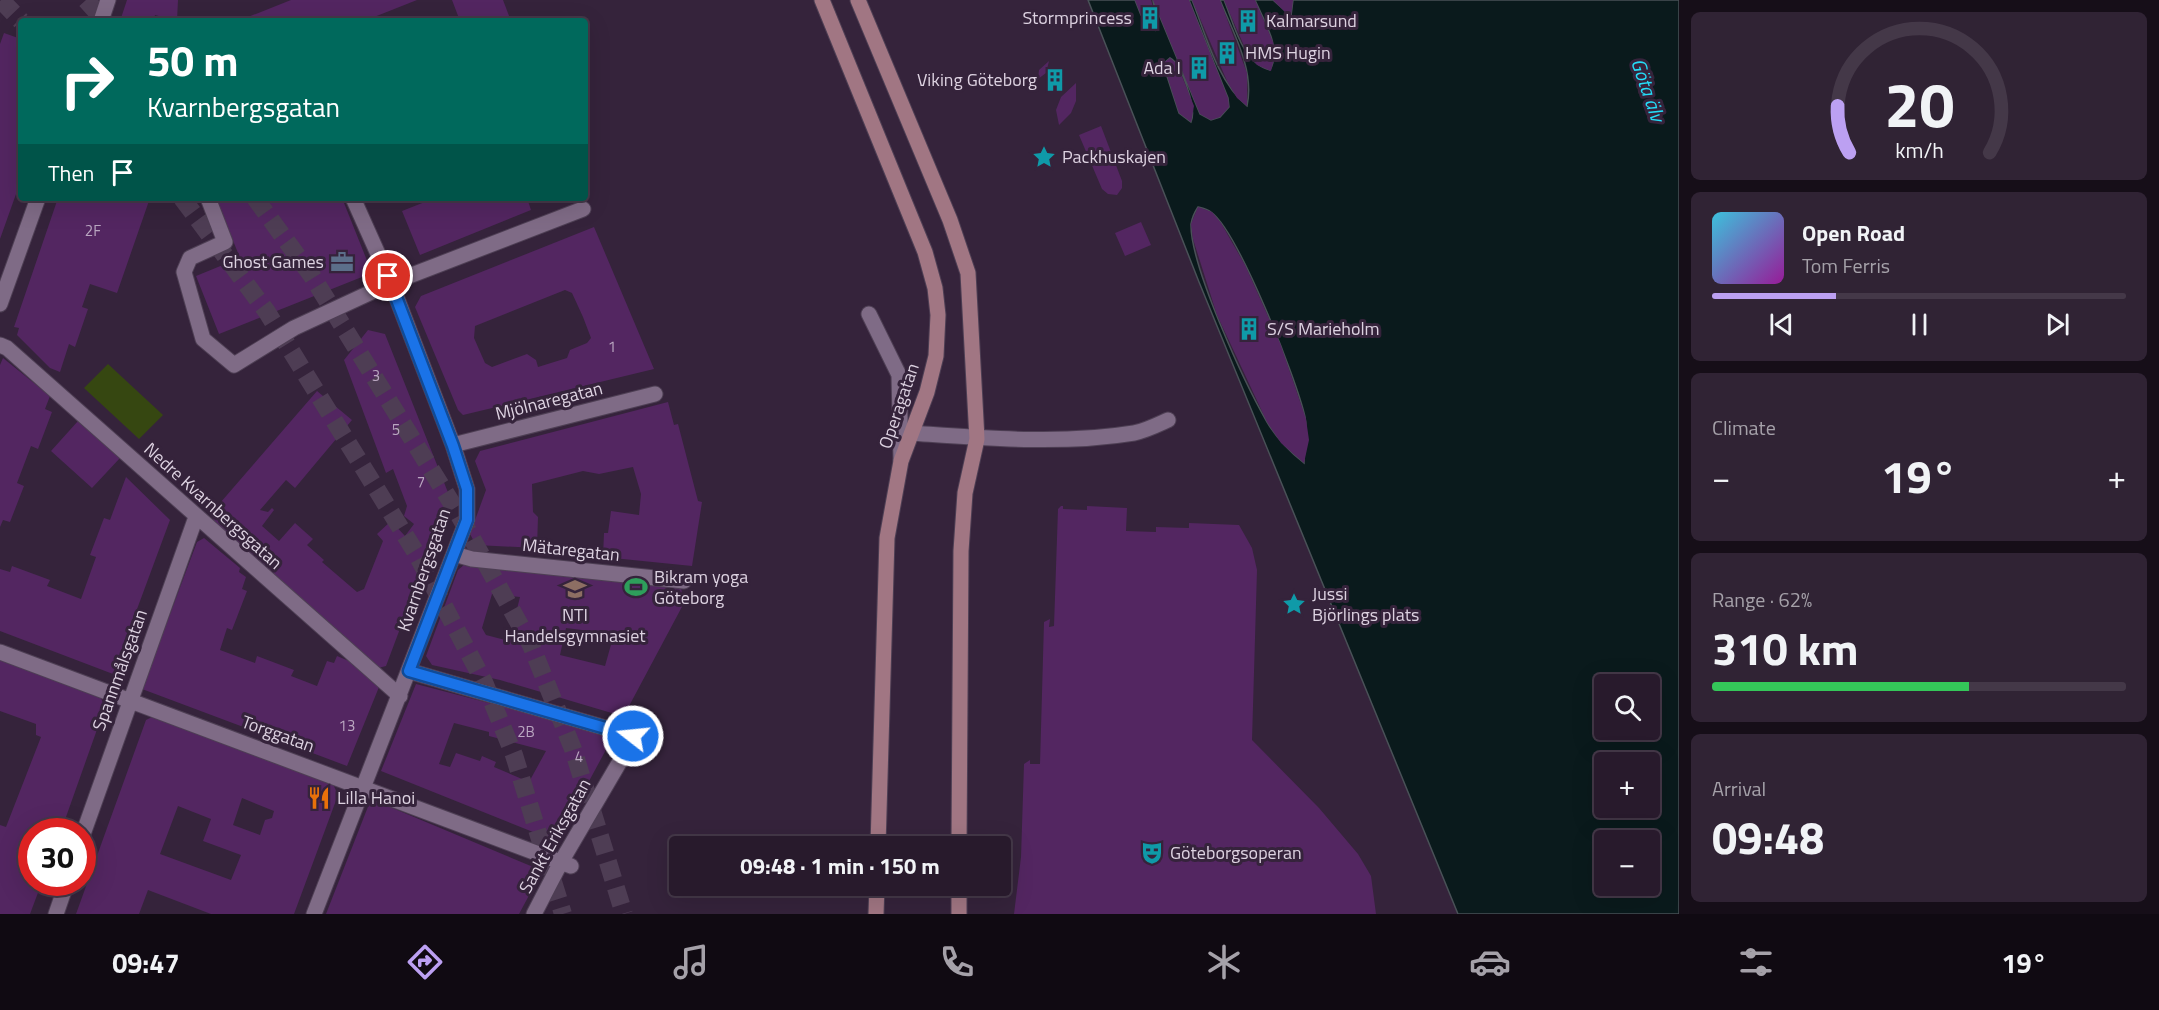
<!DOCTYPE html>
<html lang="en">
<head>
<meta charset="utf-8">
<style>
	body { margin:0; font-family:"Titillium Web",sans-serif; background:#302334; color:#f1f3f6; height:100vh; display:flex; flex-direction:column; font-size:22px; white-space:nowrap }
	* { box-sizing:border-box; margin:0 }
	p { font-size:20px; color:#a5a1a9 }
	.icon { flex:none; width:33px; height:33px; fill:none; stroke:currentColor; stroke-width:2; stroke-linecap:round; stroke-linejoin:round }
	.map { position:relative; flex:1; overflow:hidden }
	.details { display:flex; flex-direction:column; gap:12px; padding:12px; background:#160e18; width:480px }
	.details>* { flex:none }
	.banner { position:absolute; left:18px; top:18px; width:570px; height:183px; border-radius:6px; box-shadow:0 6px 24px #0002,0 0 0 2px #443848; background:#00695c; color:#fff; overflow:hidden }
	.fabs { position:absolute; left:1594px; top:674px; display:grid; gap:12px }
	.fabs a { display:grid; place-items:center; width:66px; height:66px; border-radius:6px; background:#281a2c; box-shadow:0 6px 24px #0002,0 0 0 2px #443848; font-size:30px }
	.speed { position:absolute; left:18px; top:818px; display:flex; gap:12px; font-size:30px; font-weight:700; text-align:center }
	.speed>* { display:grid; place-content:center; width:78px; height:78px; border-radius:50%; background:#281a2c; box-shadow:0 6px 24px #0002,0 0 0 2px #443848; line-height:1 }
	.speed .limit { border:9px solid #d22; background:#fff; color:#111 }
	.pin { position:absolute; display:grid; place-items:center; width:51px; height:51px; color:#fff; margin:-26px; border:3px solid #fff; border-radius:50%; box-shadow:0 2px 6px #0007 }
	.me { position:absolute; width:66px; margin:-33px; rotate:286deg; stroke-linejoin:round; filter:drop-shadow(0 0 4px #0008) }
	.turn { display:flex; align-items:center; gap:21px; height:126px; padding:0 30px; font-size:27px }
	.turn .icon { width:78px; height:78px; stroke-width:2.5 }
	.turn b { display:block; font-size:42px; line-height:51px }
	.then { display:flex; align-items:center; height:57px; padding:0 30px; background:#0003; gap:12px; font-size:22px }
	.big { font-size:45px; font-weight:700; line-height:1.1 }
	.details .card { flex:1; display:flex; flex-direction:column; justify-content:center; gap:9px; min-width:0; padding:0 21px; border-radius:9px; background:#302334 }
	.details .dial { align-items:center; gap:0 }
	.dial svg { height:156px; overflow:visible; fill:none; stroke:#443848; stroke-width:7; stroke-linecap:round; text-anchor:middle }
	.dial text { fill:#f1f3f6; stroke:none }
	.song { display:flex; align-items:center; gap:18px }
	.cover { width:72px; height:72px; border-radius:9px; background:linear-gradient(135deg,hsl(190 70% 55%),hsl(300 70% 35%)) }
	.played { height:6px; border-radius:3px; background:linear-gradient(90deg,#bca0f2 30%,#443848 30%) }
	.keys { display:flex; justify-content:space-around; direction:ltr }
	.heat { display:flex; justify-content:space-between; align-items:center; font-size:33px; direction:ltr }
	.charge { height:9px; border-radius:4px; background:linear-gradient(90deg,#34c759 62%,#443848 0) }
	.trip { position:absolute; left:669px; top:836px; width:342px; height:60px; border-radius:6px; background:#281a2c; box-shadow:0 6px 24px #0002,0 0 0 2px #443848; font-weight:700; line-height:60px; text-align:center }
	.dock { display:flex; height:96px; justify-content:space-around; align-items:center; background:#100a12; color:#a5a1a9 }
	.dock .icon { width:42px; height:42px }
	.dock .selected { color:#bca0f2 }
	.dock b { font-size:27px; color:#f1f3f6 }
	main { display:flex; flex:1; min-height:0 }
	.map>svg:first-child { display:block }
</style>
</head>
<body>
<main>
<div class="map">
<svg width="1679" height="914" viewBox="0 0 1679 914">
	<rect width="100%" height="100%" fill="#35233b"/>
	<path fill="#364711" d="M108,364l55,51 -24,24 -55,-51z"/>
	<path fill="#0a1a1c" stroke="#495157" stroke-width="1.5" fill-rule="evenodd" d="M1088,0h47l6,15 14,15 2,-9 -4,-21 47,114 11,6 9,-3 9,-10 -1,-9 -39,-98h3c14,35 25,81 55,106 8,-36 -14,-74 -27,-106h4c10,24 18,63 46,70 12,-22 -6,-49 -15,-70h18l18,16 2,-16h386v914h-221l-259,-632zM1170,58c12,6 27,51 21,64l-12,-9 -16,-49zM1198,207c4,1 9,2 13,5 27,19 86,168 94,205 3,14 -1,32 -1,46 -15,-12 -27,-24 -37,-41 -22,-38 -77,-156 -76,-198 1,-6 3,-11 7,-17zM1605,684h45v45h-45zM1605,762h45v45h-45zM1605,840h45v45h-45z"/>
	<path fill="#532661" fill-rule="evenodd" d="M127,0h51l-1,21 -22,-6 -2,6h-33z
		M291,0h126l-53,21h-126z
		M452,0h51l8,21h-51z
		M1135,0h16l6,21 -2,10 -14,-16z
		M1153,0h36l39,98 1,9 -9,10 -9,3 -11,-6z
		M1192,0h28l27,73v33l-10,-8 -10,-17z
		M1224,0h31l18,42 2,12 -4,17 -14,-6 -9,-10z
		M1273,0h20l-2,16 -3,-1z
		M4,33l17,6v141l-21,59v-195z
		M1170,58l7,6 17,42 -3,16 -12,-9 -16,-50z
		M1049,61l-3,12 -8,6 1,-9z
		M1063,67l1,6 -5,10 -10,9 -3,-6 4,-9z
		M1076,83v18l-5,12 -12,12 -3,-15 5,-13z
		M1101,126l21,55v7l-5,7 -9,-1 -6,-5 -23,-54z
		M58,198h92l-33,95 -27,-9 -8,23 6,2 -13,38 -6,-3 -9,28 -10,-4 -33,-33 2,-7 -5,-1z
		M216,198h126l30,75 -153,61 -23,-58 44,-18z
		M435,198h92l4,12 -111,45 -18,-44z
		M1198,207l14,5 9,11 24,42 35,78 26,76 3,21 -5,23 -23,-20 -14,-21 -50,-107 -24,-76 -2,-15z
		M1141,222l10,23 -26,11 -10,-23z
		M594,227l60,142 -191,46 -5,-5 -43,-103 6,-11zM565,290l7,3 11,24 8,21 -4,5 -17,7 -3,8 -29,9 -2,-7 -9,-6 -35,13 -7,-4 -11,-25 1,-12z
		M368,330l17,4 64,161 -16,43 4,4 -18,36 -33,88 -12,3 -161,-145 1,-14 103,-119 35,29 -57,68 -9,-8 -26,30 8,2 4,-4 2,2 -12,16 17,15 16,-18 18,16 -6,6 17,15 -2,2 35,30 7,-3 19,-48 -6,-7 14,-13 14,15 9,-12 -10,-8 3,-10 -14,-37 -7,4 -42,-113z
		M3,358l47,38 -5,13 7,3 -14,37 -7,-3 -14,37 7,3 -14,36 -7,-2 -3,7v-162z
		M668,402l6,23 4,-1 20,77 4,1 -10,64 -89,-9 1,-24h4l3,-22 28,4 2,-21 -8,-27 -34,7 -16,-3 -51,13 1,28 5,5 -1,31 -61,-3 -6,-11 16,-44 -11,-29 5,-10z
		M78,421l42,37 -28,30 -41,-37z
		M126,477l44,43 -57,154 -113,-43v-62l10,3 2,-6 38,14 -3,6 34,13 15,-42 -6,-2 14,-37 6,2z
		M1061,506h2v3l24,1v-4l40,2 -1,23 30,1v-5l33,1v-5l50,2 13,23 5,22 -5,170 67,68 39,46 13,22 5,38h-362l7,-57 3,-93 6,-4v4h10l4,-142 6,-3 -1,8 5,-1 4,-117z
		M204,538l36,30 -1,4 7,5 -4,12 5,2 -15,39 -5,-2 -7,22 35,13 2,-7 37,14 -3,6 26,10 10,-25 7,2 3,-7 12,5 30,26 -32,79 -205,-77 55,-147z
		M465,564l216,24 3,15 -56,105 -13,6 -115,-34 -68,-15 -6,-9 32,-86zM492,594l28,3 -11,44 -23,-6 -4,-7zM566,628l48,6 -9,32 -45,-11z
		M0,660l101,38 4,9 -44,124h-29v51h10l-12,32h-30v-89l6,2 35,-90 -5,-2v-11l-36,-13z
		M416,684l185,48 7,14 -47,87 -13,5 -167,-67zM454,723l35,9v4l57,15 -17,31 -35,-15 2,-5 -14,-6 -2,5 -24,-8 -6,14 -11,-3z
		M154,716l178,66 6,13 -44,119h-83l-63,-24 -9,24h-63l70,-194zM242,798l32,13 -2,7 -7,2 -5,15 -27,-10zM178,806l33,13 -8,22 38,14 -10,25 -71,-26z
		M371,799l167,70 2,6 -21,39h-193z"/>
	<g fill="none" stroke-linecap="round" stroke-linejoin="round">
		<path stroke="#4e3d54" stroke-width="18" stroke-dasharray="18 9" stroke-linecap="butt" d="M1,0l20,21
			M86,0l19,21
			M182,198l85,114 149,241 68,129 30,73 49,159
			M255,198l57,78 147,239 72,130 42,104 51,165"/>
		<g stroke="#4e3f54" stroke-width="17">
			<path id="lane" d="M208,198l17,44 -35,16 -6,14 19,67 31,26 60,-37 97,-45 -38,-85
				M869,314l30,61 2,85"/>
		</g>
		<g stroke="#4e3f54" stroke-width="17">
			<path id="street" d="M101,21l7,-21
				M0,304l38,-106
				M0,345l7,3 393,348
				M911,433c73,5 150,12 223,0 11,-2 23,-8 34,-13
				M453,445l202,-51
				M454,554l18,5 212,22
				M0,652l571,214
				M409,671l224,65
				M82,837l114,-320
				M56,914l11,-32
				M314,914l153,-394v-31l-14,-44 -62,-162 192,-74
				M534,914l27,-52 68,-116"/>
		</g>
		<g stroke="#4e3f54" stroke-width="17">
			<path id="secondary" d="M822,0l103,252 10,36 3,27 -2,41 -9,36 -26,69 -14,77 -9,308
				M858,0l92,220 18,53 9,166 -12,54 -4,58 -2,295
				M959,885v29
				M876,914l1,-29"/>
		</g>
		<use href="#lane" stroke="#7f6b86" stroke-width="15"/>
		<use href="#street" stroke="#7f6b86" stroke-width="15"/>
		<use href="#secondary" stroke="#a17683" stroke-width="15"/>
	</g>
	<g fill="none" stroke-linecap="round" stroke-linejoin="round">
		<g stroke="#114b97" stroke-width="15">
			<path id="route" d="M388,276l65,170 14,43v31l-58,151 224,65"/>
		</g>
		<use href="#route" stroke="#1a73e8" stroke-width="10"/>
	</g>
	<defs>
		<g id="building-bare" transform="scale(1.8)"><path d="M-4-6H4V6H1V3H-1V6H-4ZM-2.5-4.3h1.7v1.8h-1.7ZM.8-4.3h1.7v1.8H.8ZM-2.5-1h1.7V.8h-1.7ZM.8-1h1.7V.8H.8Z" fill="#0f9aa8" stroke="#35233b" stroke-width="2.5" paint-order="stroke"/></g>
		<g id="sight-bare" transform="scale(1.8)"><path d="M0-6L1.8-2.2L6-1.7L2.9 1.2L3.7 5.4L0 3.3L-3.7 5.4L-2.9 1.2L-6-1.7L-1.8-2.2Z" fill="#0f9aa8" stroke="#35233b" stroke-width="2.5" paint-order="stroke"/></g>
		<g id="office-bare" transform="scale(1.8)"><path d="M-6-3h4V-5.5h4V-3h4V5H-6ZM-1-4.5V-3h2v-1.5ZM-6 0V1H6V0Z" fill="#5c6f8a" stroke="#35233b" stroke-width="2.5" paint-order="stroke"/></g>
		<g id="stadium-bare" transform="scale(1.8)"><path d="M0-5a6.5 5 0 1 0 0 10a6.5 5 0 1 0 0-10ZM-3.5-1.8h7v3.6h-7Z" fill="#2e9e5b" stroke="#35233b" stroke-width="2.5" paint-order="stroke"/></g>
		<g id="school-bare" transform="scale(1.8)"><path d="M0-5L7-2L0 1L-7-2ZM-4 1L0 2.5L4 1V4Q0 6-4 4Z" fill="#8d6e63" stroke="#35233b" stroke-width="2.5" paint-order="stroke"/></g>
		<g id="restaurant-bare" transform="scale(1.8)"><path d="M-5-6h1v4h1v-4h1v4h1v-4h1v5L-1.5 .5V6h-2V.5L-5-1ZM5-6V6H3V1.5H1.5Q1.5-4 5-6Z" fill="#e8710a" stroke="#35233b" stroke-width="2.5" paint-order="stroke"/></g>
		<g id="theatre-bare" transform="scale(1.8)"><path d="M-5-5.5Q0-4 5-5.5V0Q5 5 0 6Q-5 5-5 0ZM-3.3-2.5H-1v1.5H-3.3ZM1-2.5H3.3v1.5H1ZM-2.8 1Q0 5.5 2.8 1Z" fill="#0f9aa8" stroke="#35233b" stroke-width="2.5" paint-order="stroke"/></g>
	</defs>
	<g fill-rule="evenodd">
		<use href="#building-bare" x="1150" y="18"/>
		<use href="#building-bare" x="1248" y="21"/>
		<use href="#building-bare" x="1227" y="53"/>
		<use href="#building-bare" x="1199" y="68"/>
		<use href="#building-bare" x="1055" y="80"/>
		<use href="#sight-bare" x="1044" y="157"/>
		<use href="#office-bare" x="342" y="262"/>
		<use href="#building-bare" x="1249" y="329"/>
		<use href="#stadium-bare" x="636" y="587"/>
		<use href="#school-bare" x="575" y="589"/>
		<use href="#sight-bare" x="1294" y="604"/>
		<use href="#restaurant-bare" x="319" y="798"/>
		<use href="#theatre-bare" x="1152" y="853"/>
	</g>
	<g text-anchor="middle" stroke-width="6" stroke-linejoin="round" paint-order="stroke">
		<g font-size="15" fill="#baa7c1">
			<text x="93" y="236">2F</text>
			<text x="612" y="352">1</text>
			<text x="376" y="381">3</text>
			<text x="396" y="435">5</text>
			<text x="421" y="487">7</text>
			<text x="347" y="731">13</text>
			<text x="526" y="737">2B</text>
			<text x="579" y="762">4</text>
		</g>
		<g font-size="18" fill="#ddd2e1" stroke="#35233b" text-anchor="start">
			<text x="1132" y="24" text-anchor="end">Stormprincess</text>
			<text x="1266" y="27">Kalmarsund</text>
			<text x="1245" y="59">HMS Hugin</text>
			<text x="1181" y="74" text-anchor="end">Ada I</text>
			<text x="1037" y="86" text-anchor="end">Viking Göteborg</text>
			<text x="1062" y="163">Packhuskajen</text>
			<text x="324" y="268" text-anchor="end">Ghost Games</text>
			<text x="1267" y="335">S/S Marieholm</text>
			<text x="654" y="583">Bikram yoga<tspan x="654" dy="21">Göteborg</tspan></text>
			<text x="1312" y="600">Jussi<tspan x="1312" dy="21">Björlings plats</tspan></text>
			<text x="575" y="621" text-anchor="middle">NTI<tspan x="575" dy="21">Handelsgymnasiet</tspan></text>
			<text x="337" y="804">Lilla Hanoi</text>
			<text x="1170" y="859">Göteborgsoperan</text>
		</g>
		<g font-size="18" fill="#ddd2e1" stroke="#35233b">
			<text transform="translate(549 401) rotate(-14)" y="6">Mjölnaregatan</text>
			<text transform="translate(899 406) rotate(-71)" y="6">Operagatan</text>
			<text transform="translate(213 506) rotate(42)" y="6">Nedre Kvarnbergsgatan</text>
			<text transform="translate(571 550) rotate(6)" y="6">Mätaregatan</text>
			<text transform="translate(424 570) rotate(-71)" y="6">Kvarnbergsgatan</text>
			<text transform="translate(120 670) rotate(-70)" y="6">Spannmålsgatan</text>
			<text transform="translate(278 734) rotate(20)" y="6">Torggatan</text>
			<text transform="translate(555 836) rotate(-61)" y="6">Sankt Eriksgatan</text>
		</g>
		<g font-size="20" font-style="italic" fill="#24ddf8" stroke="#35233b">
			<text transform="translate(1648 90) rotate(71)" y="7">Göta älv</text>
		</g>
	</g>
</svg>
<div class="fabs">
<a><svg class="icon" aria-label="search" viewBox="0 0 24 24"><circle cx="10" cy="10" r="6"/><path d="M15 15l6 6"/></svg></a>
<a>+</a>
<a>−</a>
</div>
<div class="speed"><div class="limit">30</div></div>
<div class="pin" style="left:388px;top:276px;background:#d93025"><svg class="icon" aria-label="arrive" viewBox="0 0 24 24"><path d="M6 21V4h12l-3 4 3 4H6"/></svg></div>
<svg class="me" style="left:633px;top:736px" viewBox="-20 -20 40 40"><circle r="17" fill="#1a73e8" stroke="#fff" stroke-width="3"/><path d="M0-11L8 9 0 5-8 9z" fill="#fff"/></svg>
<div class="trip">09:48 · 1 min · 150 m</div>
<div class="banner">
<div class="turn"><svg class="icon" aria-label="right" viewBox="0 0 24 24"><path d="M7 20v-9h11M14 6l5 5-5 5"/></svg><div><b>50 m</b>Kvarnbergsgatan</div></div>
<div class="then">Then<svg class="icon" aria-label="arrive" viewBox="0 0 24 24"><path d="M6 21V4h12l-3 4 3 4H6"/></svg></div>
</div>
</div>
<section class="details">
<div class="card dial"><svg viewBox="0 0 100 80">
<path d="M14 69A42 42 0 1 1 86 69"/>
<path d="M14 69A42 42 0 0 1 8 45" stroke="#bca0f2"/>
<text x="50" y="56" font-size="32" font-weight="700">20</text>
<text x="50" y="72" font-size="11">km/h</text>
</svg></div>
<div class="card">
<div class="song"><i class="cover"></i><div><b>Open Road</b><p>Tom Ferris</p></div></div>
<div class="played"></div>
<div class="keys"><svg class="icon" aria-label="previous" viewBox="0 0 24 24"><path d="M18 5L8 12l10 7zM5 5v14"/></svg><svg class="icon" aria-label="pause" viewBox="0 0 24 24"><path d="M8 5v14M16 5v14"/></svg><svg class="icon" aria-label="next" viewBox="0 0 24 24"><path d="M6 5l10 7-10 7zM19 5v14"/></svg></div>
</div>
<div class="card"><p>Climate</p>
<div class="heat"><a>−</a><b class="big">19°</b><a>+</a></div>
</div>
<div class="card"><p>Range · 62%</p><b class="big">310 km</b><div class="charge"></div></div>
<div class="card"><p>Arrival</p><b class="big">09:48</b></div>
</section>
</main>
<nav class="dock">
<b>09:47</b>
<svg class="icon selected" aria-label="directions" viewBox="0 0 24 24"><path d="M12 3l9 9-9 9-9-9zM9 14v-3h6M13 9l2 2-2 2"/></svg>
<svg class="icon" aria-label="music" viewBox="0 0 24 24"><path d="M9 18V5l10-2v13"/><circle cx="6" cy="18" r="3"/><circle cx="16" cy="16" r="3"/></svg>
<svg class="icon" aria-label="phone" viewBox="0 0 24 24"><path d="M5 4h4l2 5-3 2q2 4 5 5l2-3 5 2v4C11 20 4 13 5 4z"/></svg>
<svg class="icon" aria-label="climate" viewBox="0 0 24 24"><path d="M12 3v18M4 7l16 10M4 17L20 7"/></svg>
<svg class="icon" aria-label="car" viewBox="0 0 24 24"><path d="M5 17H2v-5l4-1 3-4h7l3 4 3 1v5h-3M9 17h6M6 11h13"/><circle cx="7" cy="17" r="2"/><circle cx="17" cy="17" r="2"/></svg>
<svg class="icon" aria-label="filters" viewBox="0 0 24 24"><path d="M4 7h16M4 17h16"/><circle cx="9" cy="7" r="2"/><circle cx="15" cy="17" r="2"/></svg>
<b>19°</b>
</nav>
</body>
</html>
